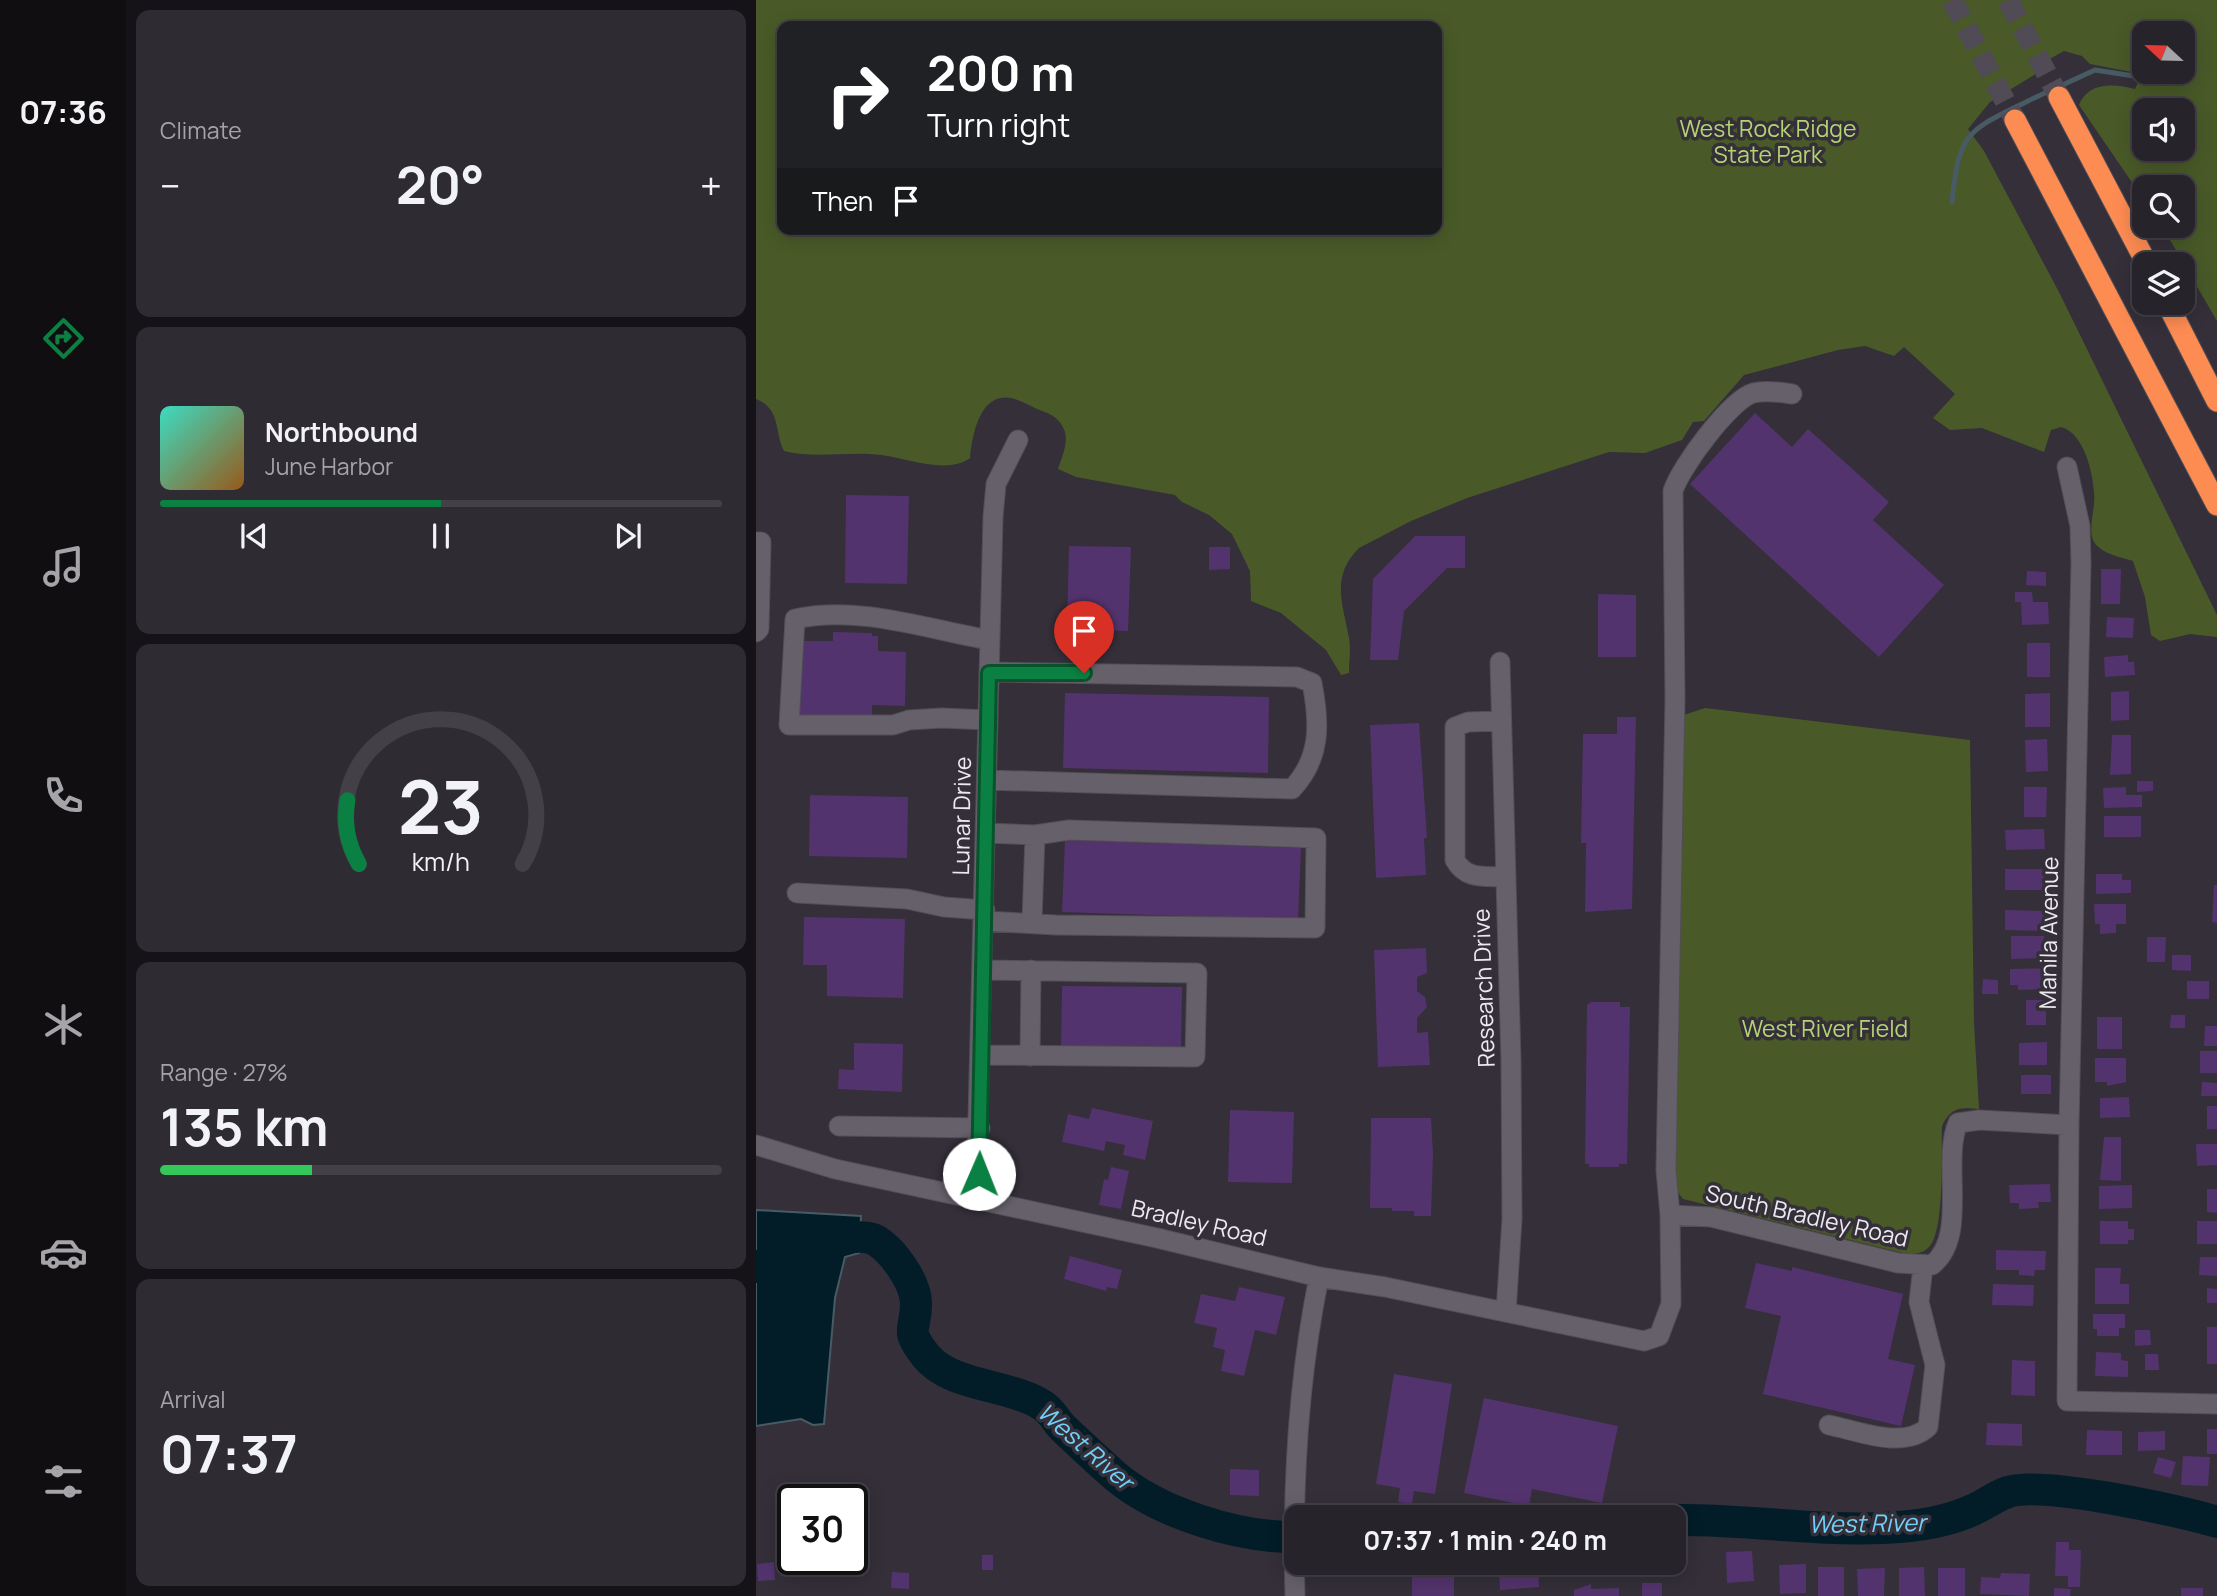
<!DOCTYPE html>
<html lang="en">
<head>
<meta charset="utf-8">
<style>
	body { margin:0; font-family:Manrope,sans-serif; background:#2f2b33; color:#f1f3f6; height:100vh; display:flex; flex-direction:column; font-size:26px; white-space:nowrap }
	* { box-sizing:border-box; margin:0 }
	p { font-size:23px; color:#a4a4a9 }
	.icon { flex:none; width:38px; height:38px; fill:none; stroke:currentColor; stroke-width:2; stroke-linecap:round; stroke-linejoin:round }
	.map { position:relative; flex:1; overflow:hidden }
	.side { display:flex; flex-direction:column; gap:10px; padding:10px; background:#151318; width:630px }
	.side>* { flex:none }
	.guide { position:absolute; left:21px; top:21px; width:665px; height:214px; border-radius:14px; box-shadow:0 4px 18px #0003,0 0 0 2px #434047; background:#202124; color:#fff; overflow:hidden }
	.needle { width:46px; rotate:292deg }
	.tools { position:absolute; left:1376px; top:21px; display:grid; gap:14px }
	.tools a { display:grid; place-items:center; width:63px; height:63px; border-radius:14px; background:#27232b; box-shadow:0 4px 18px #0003,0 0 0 2px #434047; font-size:35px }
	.speed { position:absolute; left:21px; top:1484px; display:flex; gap:14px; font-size:35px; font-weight:700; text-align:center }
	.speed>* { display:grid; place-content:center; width:91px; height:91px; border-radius:50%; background:#27232b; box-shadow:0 4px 18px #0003,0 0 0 2px #434047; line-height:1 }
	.speed .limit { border:4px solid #111; border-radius:10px; background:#fff; color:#111 }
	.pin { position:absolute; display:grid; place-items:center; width:60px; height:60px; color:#fff; margin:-72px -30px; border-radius:50% 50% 50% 0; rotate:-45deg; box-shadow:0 0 7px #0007 }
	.pin .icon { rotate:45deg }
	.me { position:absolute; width:77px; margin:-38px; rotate:1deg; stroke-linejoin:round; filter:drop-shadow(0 0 5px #0008) }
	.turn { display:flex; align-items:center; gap:24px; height:147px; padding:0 35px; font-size:32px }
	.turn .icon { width:91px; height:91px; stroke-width:2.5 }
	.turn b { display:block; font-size:49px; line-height:60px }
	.then { display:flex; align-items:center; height:66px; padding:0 35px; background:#0003; gap:14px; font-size:26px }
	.big { font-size:52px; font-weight:700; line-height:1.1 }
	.side .card { flex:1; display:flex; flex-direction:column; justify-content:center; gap:10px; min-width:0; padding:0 24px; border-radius:14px; background:#2f2b33 }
	.side .dial { align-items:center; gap:0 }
	.dial svg { height:182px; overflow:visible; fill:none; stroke:#434047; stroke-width:7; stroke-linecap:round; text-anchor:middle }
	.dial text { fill:#f1f3f6; stroke:none }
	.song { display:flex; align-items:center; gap:21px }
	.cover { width:84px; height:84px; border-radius:10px; background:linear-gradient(135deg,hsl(170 70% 55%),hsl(30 70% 35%)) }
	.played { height:7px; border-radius:4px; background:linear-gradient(90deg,#0b8043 50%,#434047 50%) }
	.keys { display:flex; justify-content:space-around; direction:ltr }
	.heat { display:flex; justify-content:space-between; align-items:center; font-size:38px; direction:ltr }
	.charge { height:10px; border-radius:5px; background:linear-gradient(90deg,#34c759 27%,#434047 0) }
	.trip { position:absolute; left:528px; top:1505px; width:402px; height:70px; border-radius:14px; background:#27232b; box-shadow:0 4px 18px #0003,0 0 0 2px #434047; font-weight:700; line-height:70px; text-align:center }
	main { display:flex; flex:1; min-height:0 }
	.dock { display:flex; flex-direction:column; width:126px; justify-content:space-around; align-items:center; background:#100e11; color:#a4a4a9 }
	.dock .icon { width:49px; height:49px }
	.dock .current { color:#0b8043 }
	.dock b { font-size:32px; color:#f1f3f6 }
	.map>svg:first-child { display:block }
</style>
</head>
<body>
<main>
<nav class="dock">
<b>07:36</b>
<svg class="icon current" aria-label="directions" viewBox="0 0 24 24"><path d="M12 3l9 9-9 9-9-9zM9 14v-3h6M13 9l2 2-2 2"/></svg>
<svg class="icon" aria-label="music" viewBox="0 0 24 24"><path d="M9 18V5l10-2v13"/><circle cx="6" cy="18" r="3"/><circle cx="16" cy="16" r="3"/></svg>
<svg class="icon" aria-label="phone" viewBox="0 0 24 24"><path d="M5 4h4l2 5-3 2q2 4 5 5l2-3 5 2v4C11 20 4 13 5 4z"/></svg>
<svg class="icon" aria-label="climate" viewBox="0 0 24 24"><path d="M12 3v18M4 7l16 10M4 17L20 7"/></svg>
<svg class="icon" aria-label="car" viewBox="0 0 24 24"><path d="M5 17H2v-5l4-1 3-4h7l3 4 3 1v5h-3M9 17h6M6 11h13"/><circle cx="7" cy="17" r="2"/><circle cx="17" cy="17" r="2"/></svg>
<svg class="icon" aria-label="filters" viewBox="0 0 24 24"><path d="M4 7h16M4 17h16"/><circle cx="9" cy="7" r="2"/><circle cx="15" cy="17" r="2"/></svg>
</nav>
<section class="side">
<div class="card"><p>Climate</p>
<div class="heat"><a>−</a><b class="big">20°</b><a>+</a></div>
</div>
<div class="card">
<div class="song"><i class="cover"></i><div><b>Northbound</b><p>June Harbor</p></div></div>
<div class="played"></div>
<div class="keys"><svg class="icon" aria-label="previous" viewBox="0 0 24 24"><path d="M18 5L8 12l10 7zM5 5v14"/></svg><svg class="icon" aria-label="pause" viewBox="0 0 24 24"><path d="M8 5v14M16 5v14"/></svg><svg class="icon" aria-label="next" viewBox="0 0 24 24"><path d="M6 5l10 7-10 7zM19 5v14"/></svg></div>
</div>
<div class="card dial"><svg viewBox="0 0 100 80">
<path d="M14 69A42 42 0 1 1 86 69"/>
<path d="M14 69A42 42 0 0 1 9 41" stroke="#0b8043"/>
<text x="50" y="56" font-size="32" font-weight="700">23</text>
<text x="50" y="72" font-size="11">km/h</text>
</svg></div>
<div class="card"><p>Range · 27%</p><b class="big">135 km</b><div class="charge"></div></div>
<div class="card"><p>Arrival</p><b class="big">07:37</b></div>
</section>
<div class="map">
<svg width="1461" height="1596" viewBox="0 0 1461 1596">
	<rect width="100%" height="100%" fill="#342f39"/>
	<path fill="#495a28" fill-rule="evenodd" d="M0,0h1461v321l-55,-95h20v-39h-38v13l-65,-95c10,-24 36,-21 56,-16l7,-15 -52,-10 -8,-8 -18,-5 -18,10 -7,11 -49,30 -22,27 16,22 76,143 157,321v22l-27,-3 -30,7 -9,-6 -6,-38 -12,-36c-13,-4 -31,-7 -39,-19 -7,-12 2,-35 0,-49 -1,-20 -10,-60 -33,-66l-10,3 -7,22 -62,-24 -32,2 -17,-12 22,-24 -51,-47 -10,9 -29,-10 -27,4 -94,25 -40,46 -11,1 -11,18 -37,13 -36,-1 -142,46 -56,23 -52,27c-29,29 -16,56 -10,90 2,11 0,23 0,35l-8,2 -15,-25 -45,-37 -30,-12 -1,-30 -18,-37 -23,-19 -27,-13 -7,-7 -99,-18 -18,-8c4,-12 10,-25 7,-37 -5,-15 -15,-18 -28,-23 -8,-4 -17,-9 -26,-11 -32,-6 -39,39 -41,60 -23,17 -63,0 -89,-3 -32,-4 -67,4 -97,-4 -10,-21 -3,-42 -28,-52zM26,26h655v203h-655zM1426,33v39h-38v-39zM1426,110v39h-38v-39z
		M949,708l265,32 4,283 5,86c-19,-2 -28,-2 -37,17 -1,24 3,106 -13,121 -8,8 -16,7 -26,6l-220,-54 -7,-9 -2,-31 10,-444z"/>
	<path fill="#021d28" stroke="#485a64" stroke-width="2" d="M0,1210l105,6 -2,37 -14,4 -10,41 -11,126 -11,1 -12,-6 -45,7z"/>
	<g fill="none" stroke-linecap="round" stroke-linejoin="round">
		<path stroke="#485a64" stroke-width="5" d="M1276,99l63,-29 39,6
			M1196,202c7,-72 16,-71 78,-102"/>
		<path stroke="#021d28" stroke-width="32" d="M0,1267c27,-9 98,-41 121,-26 17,11 38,41 39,61 1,29 -13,25 10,54 25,31 83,28 116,49 9,5 14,16 21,23 17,16 34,32 51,47 44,38 125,63 183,62
			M919,1520c69,-1 138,11 207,8 31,-1 64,-5 93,-19 11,-5 21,-13 33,-17 33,-12 172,19 209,30"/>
	</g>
	<path fill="#53336d" d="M999,413l37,34 16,-18 81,73 -16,18 71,65 -65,72 -189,-173z
		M90,495l63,1 -2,88 -62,-1z
		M659,536h50v32h-18l-43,43 -6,49h-28l3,-81z
		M313,546l62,1 -3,84 -61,-2z
		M453,547h21v22l-21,1z
		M1345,569h20l-1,35h-19z
		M1271,571l19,1v14l-20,-1z
		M1259,592h17l1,10h15l1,22 -27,1 -1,-23h-6z
		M842,594l38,1v62h-38z
		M1351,617l27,1 -1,20 -27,-1z
		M77,632l39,1v3h6v15l28,1 -1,54 -33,-1v16h-76v-80h37z
		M1271,643h23v34h-23z
		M1372,655v7h6l1,13 -30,2 -1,-20z
		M1373,691v29l-18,1v-29z
		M309,693l204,4 -1,76 -205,-5z
		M1294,693v34h-25v-33z
		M861,717h19l-4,192 -47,3 1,-69h-5l2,-109h34z
		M663,723l8,115h-3l2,37 -50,3 -6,-153z
		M1356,735h19v39l-21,1z
		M1291,739l1,32 -22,1 -1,-32z
		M1381,781h16v10l-16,1z
		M1268,787h23l-1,30h-22z
		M1370,787v8h16v12l-38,1 -1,-20z
		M54,795l98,2 -1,61 -98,-2z
		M1348,816h37v21h-37z
		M1288,829l1,20 -39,1 -1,-20z
		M309,840l236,8 -3,72 -236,-8z
		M1249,869h39l1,21h-40z
		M1340,874h26v6h9v13l-35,1z
		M1458,885h3v38l-5,-1z
		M1338,904h32v20h-10v9l-16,1v-10h-5z
		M1249,910l41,1 -1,20 -40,-1z
		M48,917l101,2 -2,79 -76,-2v-31h-24z
		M1255,936h33v22l-33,1z
		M1391,937h19l-1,25h-18z
		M670,948l1,25 -10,4v14l8,6 2,10 -10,11v15l11,-1 2,33 -52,2 -4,-117z
		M1416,955h19v16l-19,-1z
		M1297,968v16h-7v5l-28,1v-5h-8v-16z
		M1227,979l15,1v14h-16z
		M1431,981h22v18h-22z
		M306,986l120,1 -1,62 -120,-1z
		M1270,1000h20v25h-20z
		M835,1002h29v5h10l-3,157h-8v3h-30v-3h-4l2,-159z
		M1415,1015h14v13h-15z
		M1341,1017h25v32h-25z
		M1449,1026h12v20h-13z
		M1291,1042v23h-28v-22z
		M98,1043l49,1 -1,48 -64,-3 1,-20 15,1z
		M1444,1051h17v22h-17z
		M1339,1058h31v24l-19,4v-4h-12z
		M1265,1075h30v19h-30z
		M1446,1082l15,1v13h-16z
		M1373,1097l1,20 -30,1v-20z
		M1451,1106h10v23h-10z
		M336,1108l61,13 -8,39 -22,-5 2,-10 -19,-4 -2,10 -42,-9 6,-28 21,5z
		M474,1110l64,2 -2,71 -64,-1z
		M615,1118h60l2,36 -2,62h-17v-5h-22v-3h-22z
		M1348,1137h17v44l-21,-1z
		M1440,1144h21v21l-20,1z
		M355,1167l18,4 -8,38 -22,-4 5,-26 4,1z
		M1294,1184l1,18h-13l1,6 -20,1v-6h-9l-1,-18z
		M1376,1185v23l-33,1v-23z
		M1451,1189h10v24l-10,-1z
		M1344,1221h28v8h6v11h-6v4h-28z
		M1441,1221h20v23h-20z
		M1240,1250l50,1 -1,19h-10l-1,6 -15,-1v-5h-23z
		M314,1256l52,14 -5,19 -10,-2 -1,4 -42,-12z
		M1444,1257h17v19l-18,-1z
		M1000,1263l36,8v-4l111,27 -15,65 27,6 -14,61 -138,-32 18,-78 -36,-8z
		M1339,1268h26l-1,16h9v20h-34z
		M1237,1284l41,1 -1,21 -41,-1z
		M483,1287l46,10 -9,38 -21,-5 -11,46 -23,-5 4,-21 -12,-3 4,-19 -23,-5 7,-29 34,7z
		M1451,1288l10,1v14h-10z
		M1337,1314h32v14h-6v8h-22v-7h-4z
		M1451,1327h10v37h-10z
		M1379,1330h15l1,15 -16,1z
		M1340,1352l25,1v7l7,1v16l-33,-1z
		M1389,1354h13l1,16h-14z
		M1256,1360l23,1v35l-24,-1z
		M638,1374l58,10 -17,110 -21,-3 -2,13 -14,-2 2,-14 -24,-4z
		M728,1398l134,28 -16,77 -70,-14 -3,17 -65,-13z
		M1231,1423l35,1v22l-36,-1z
		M1451,1429h10v25h-10z
		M1331,1430l35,1v24h-36z
		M1409,1431v19l-27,1v-19z
		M1427,1456l27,1 -2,29 -27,-1z
		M1402,1457l18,5 -5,16 -18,-5z
		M474,1469l29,1v26l-29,-1z
		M919,1538h12v19h-12z
		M1300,1542h13v8h12l-1,37h-12v-11h-13z
		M996,1551l2,30 -27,2 -1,-31z
		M226,1555h11v15h-11z
		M18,1562l1,18 -17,1 -1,-17z
		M782,1564l1,23 -39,3 -1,-23z
		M1050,1564v29l-26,1 -1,-29z
		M1062,1567h26v29h-26z
		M1168,1567l1,29h-26v-28z
		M1129,1568l-1,28h-26l-1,-27z
		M1182,1568h27v28h-27z
		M136,1572l17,1v16l-18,-1z
		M1245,1573l29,1 -1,22 -49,-2 1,-17 19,1z
		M698,1576v20h-42v-19z
		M886,1583h20v13h-20z
		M835,1584v5l28,-1v8h-45v-6z
		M1298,1588l17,1 -1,7h-16z
		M1425,1588h22v8h-22z"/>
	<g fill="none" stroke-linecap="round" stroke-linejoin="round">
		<path stroke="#504b54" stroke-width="21" stroke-dasharray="21 10" stroke-linecap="butt" d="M1196,0l63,120
			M1252,0l51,97"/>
		<g stroke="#524e56" stroke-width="21">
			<path id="minor" d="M1311,467l13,59 1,37 -12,562 -2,276 150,3
				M0,542h5l-2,87 -3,3
				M744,662l11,399 1,158 -6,93
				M232,720l-46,-2 -33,2 -16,5h-104l6,-106c64,-14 131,10 194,21
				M745,721l-33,1 -13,5v133c11,20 29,16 50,17
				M231,780l305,9c29,-31 28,-65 20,-106l-15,-6 -308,-5
				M41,893l110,6 37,8 41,3
				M229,921l71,4 259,3 1,-90 -247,-8 -34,5 -49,-2
				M276,921l3,-86
				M225,1055l214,2 2,-84 -214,-3
				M274,1056l1,-86
				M83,1126l141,2
				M0,1145l79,24 322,69 162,39 66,10 259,54 15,-5 12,-32 -1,-89 41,2 187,46 34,2c37,-29 9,-103 26,-142l21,-3 90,5
				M220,1198l17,-681 3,-33 22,-44
				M914,1215l-4,-45 9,-470 -2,-209c7,-23 57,-91 80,-98 12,-3 26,-1 39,1
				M1073,1425c29,6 75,25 99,2l7,-62 -16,-63 4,-36
				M539,1596c-3,-105 3,-216 24,-319"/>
		</g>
		<g stroke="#524e56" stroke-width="23">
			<path id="highway" d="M1303,97l88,167
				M1259,120l202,385
				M1411,303l50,98"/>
		</g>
		<use href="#minor" stroke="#66606b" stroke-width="19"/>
		<use href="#highway" stroke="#fd8c52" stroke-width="21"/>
	</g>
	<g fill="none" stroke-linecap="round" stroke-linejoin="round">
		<g stroke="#07532c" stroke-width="18">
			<path id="route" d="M223,1174l10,-501h95"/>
		</g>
		<use href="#route" stroke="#0b8043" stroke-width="12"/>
	</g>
	<g text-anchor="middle" stroke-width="7" stroke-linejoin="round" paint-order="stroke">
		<g font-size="23" fill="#b4d473" stroke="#342f39">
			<text x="1012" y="137">West Rock Ridge<tspan x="1012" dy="26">State Park</tspan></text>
			<text x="1069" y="1037">West River Field</text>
		</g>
		<g font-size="23" fill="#ece9f0" stroke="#342f39">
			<text transform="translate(206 816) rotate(-89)" y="8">Lunar Drive</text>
			<text transform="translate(1293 933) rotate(-89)" y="8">Manila Avenue</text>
			<text transform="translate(728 988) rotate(-92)" y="8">Research Drive</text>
			<text transform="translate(1051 1216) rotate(13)" y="8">South Bradley Road</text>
			<text transform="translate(443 1223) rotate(13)" y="8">Bradley Road</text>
		</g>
		<g font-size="24" font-style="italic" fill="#72cff6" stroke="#342f39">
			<text transform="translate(329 1447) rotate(41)" y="8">West River</text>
			<text transform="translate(1111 1524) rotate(-1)" y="8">West River</text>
		</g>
	</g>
</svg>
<div class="tools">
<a><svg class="needle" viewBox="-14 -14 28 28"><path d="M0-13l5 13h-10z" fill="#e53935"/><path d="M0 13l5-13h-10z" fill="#a4a4a9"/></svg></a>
<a><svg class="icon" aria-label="sound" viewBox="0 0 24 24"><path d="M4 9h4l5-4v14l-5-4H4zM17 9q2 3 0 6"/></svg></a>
<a><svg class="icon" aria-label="search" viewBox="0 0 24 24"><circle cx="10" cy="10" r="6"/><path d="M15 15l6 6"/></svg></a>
<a><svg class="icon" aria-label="layers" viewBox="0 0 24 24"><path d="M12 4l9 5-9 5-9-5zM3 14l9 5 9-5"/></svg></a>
</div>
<div class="speed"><div class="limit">30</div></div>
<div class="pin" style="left:328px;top:673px;background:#d93025"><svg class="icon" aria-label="arrive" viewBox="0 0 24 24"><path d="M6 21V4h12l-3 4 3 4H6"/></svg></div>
<svg class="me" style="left:223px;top:1174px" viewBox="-20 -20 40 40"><circle r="19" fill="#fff"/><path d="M0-13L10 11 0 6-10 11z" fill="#0b8043"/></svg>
<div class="trip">07:37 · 1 min · 240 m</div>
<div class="guide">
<div class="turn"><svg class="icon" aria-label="right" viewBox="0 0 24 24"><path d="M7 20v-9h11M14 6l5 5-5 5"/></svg><div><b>200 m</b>Turn right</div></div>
<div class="then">Then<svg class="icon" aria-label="arrive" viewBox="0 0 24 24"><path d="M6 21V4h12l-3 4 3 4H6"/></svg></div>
</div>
</div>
</main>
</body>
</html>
